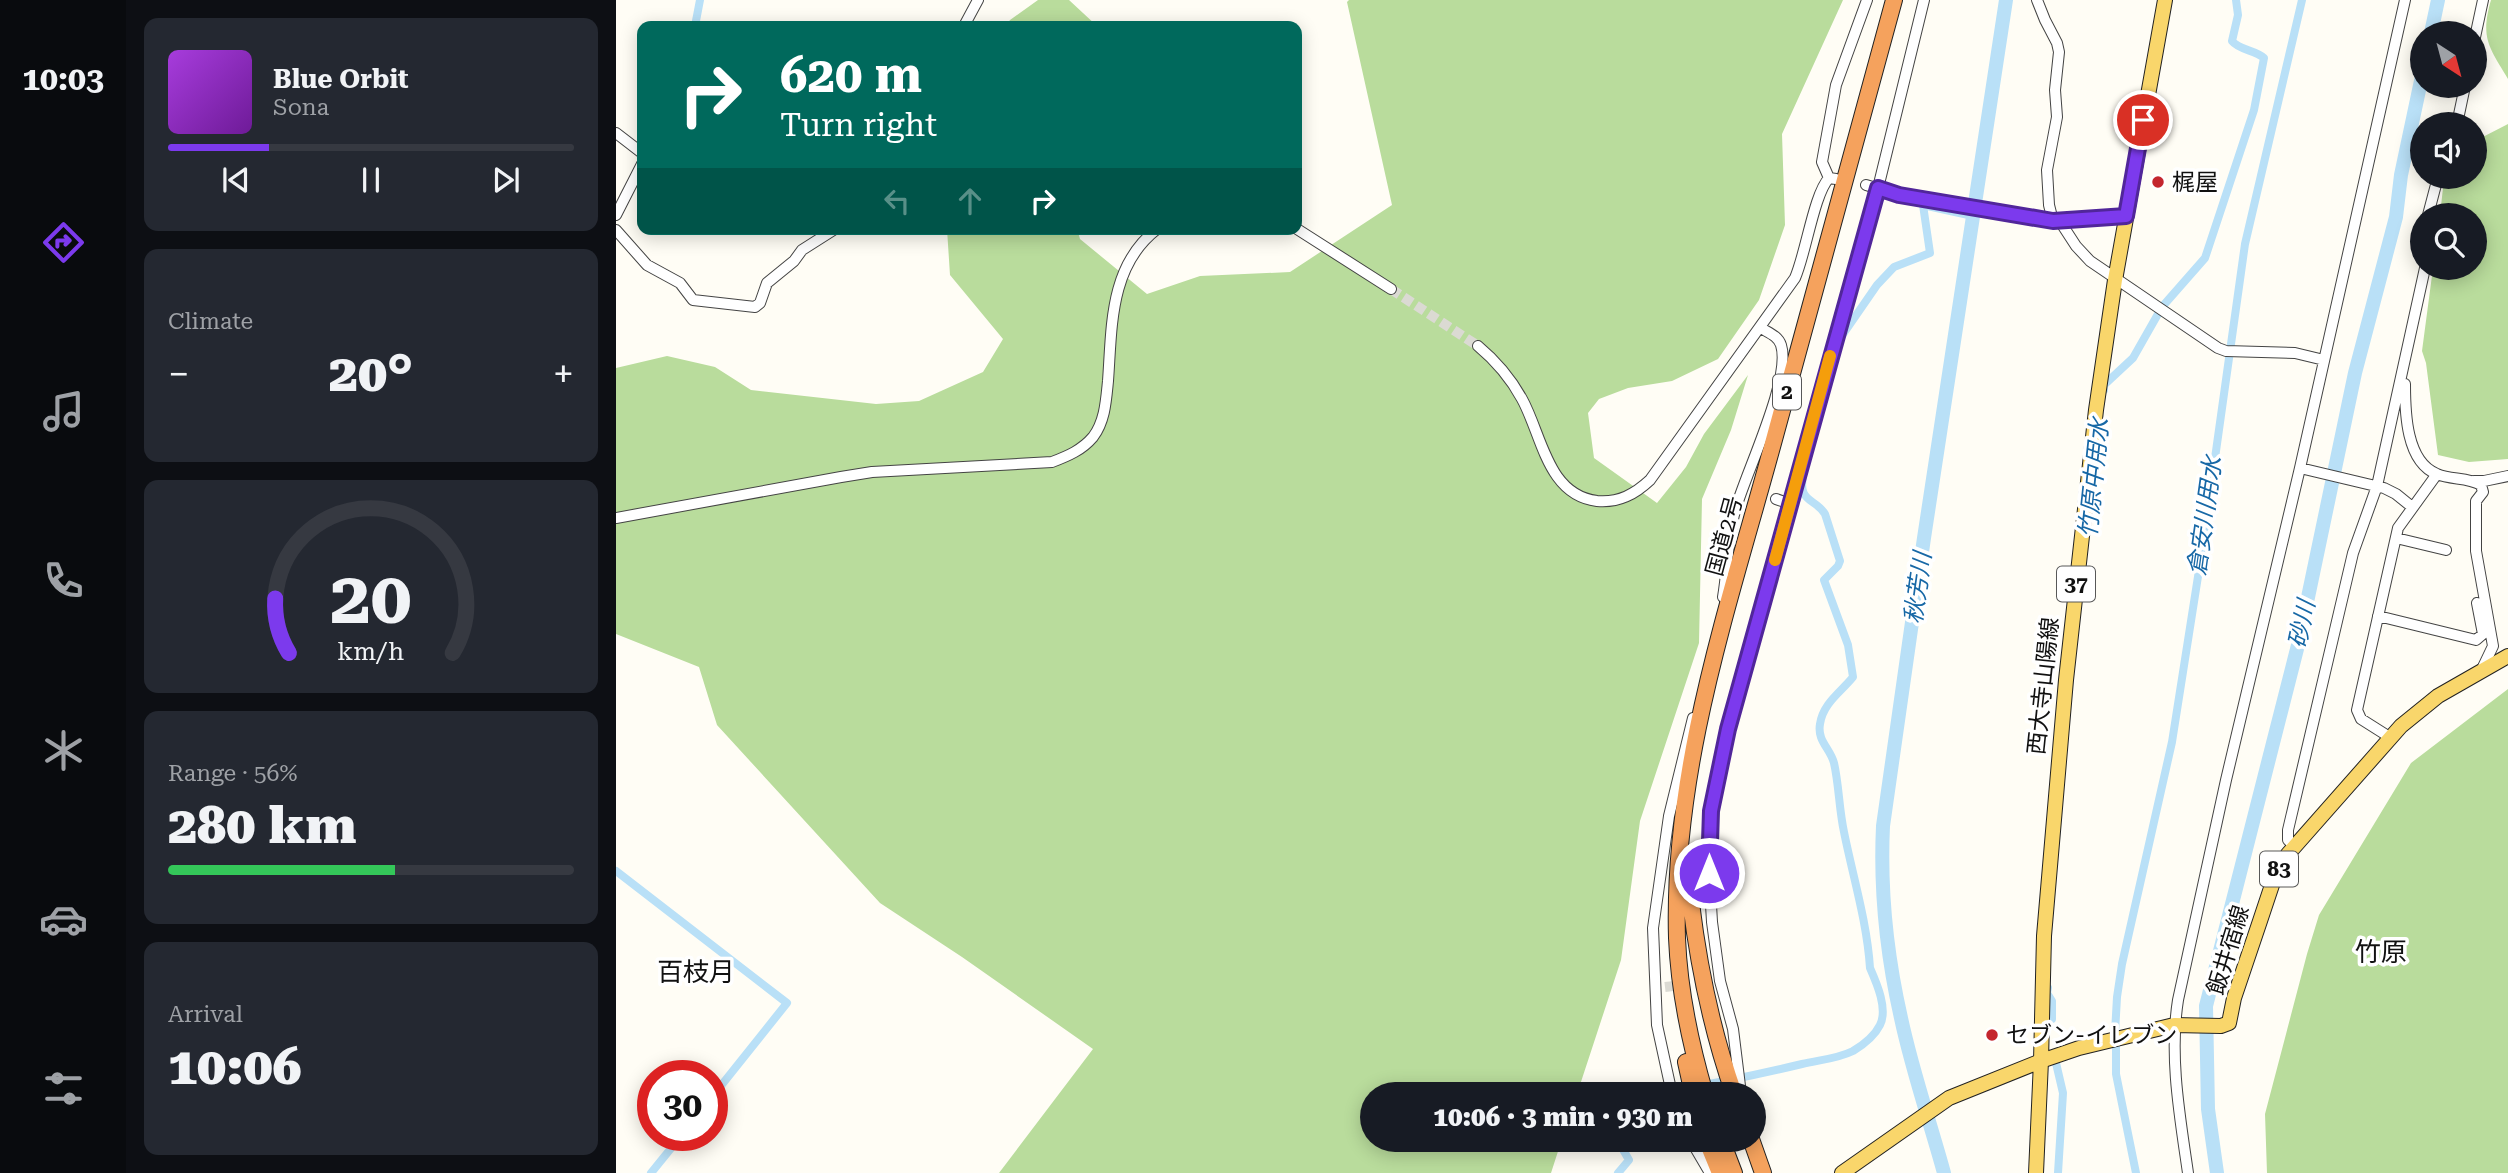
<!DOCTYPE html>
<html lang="en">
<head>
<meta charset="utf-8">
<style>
	body { margin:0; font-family:"Roboto Serif","Noto Sans JP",serif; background:#242831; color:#f1f3f6; height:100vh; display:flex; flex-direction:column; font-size:26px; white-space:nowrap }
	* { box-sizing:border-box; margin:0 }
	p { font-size:23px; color:#9ea1a6 }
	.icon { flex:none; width:38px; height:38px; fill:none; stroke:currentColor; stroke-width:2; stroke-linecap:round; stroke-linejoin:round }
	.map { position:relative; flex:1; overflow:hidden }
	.details { display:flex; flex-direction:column; gap:18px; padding:18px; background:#0d0f14; width:490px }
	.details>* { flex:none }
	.guide { position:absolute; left:21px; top:21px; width:665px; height:214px; border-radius:14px; box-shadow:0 4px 18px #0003; background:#00695c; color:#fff; overflow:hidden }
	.needle { width:46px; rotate:144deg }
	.controls { position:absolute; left:1794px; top:21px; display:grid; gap:14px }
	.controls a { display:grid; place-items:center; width:77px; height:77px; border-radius:50%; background:#171b24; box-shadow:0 4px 18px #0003; font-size:35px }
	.speed { position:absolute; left:21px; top:1060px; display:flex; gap:14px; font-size:35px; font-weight:700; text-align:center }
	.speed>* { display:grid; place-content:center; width:91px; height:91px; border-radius:50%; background:#171b24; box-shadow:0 4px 18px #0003; line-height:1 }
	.speed .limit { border:10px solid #d22; background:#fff; color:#111 }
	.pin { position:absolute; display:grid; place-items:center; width:60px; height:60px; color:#fff; margin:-30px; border:4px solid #fff; border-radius:50%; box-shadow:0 2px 7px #0007 }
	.me { position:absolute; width:77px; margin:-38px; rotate:0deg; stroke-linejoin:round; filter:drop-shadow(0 0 5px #0008) }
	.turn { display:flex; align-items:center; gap:24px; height:147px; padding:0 28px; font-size:32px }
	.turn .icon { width:91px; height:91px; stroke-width:2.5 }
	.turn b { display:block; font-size:49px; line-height:60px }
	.lanes { display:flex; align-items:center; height:66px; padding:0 28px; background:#0003; justify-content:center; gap:35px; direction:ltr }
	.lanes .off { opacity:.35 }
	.big { font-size:52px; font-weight:800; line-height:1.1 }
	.details .card { flex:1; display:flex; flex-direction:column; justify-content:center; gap:10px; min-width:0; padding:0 24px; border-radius:14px; background:#242831 }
	.details .dial { align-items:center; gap:0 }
	.dial svg { height:182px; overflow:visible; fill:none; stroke:#363941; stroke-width:7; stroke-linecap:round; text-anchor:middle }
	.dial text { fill:#f1f3f6; stroke:none }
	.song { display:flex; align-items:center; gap:21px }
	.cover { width:84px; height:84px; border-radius:10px; background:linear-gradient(135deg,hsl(280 70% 55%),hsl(280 70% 35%)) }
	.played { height:7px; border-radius:4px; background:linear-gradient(90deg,#7c3aed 25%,#363941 25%) }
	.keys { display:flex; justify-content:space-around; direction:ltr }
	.heat { display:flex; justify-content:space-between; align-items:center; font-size:38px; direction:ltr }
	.charge { height:10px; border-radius:5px; background:linear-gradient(90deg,#34c759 56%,#363941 0) }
	.trip { position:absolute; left:744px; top:1082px; width:406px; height:70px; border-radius:35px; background:#171b24; box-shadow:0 4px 18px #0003; font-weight:800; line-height:70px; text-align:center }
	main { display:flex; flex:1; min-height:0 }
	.menu { display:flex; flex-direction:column; width:126px; justify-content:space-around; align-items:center; background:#090b0e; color:#9ea1a6 }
	.menu .icon { width:49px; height:49px }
	.menu .active { color:#7c3aed }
	.menu b { font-size:32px; color:#f1f3f6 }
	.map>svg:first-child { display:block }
</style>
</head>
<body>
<main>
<nav class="menu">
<b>10:03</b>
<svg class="icon active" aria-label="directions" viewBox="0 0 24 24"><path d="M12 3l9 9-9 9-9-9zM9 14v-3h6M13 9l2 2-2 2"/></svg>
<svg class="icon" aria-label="music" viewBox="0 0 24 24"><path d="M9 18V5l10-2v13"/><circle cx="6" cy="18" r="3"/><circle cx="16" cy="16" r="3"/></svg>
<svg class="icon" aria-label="phone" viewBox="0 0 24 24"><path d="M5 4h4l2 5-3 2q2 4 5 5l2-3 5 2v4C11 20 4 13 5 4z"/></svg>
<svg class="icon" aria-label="climate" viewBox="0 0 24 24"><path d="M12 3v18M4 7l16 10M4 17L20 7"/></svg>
<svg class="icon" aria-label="car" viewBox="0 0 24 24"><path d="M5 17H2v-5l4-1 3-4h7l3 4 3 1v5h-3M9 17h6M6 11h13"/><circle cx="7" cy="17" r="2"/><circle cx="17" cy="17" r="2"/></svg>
<svg class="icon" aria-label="filters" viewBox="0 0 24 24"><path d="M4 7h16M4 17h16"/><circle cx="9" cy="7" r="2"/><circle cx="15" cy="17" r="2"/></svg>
</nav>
<section class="details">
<div class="card">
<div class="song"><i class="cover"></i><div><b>Blue Orbit</b><p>Sona</p></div></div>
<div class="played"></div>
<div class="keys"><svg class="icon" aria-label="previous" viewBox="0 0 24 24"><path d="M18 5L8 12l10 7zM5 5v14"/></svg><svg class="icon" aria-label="pause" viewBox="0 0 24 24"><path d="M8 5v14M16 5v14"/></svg><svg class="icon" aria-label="next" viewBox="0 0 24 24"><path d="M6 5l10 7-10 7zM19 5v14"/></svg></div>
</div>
<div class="card"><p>Climate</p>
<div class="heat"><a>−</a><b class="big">20°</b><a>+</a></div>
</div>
<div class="card dial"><svg viewBox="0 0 100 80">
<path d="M14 69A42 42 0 1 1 86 69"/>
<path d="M14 69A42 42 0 0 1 8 45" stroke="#7c3aed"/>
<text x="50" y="56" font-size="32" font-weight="700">20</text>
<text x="50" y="72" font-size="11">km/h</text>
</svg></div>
<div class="card"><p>Range · 56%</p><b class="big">280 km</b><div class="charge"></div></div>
<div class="card"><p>Arrival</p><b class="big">10:06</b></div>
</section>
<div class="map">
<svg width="1892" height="1173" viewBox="0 0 1892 1173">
	<rect width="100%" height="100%" fill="#fffdf5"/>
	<path fill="#b9dc9c" d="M422,0h31l28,26h-91l4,-6z
		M733,0h494l-61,134 3,91 -26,75 -41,59 -46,22 -44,7 -29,11 -11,14 6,45 63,45 29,-36 18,-33 44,-59 -17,55 -29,69 -3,144 -59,178 -19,139 -44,134h-205v45h190l-11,34h-552l94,-124 -131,-92 -82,-54 -163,-178 -18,-58 -83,-33v-266l51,-12 48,11 36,23 125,14 43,-3 64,-29 20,-33 -53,-64 -3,-46h130l3,10 67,55 53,-18 90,-4 102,-67 -45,-203z
		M1875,0h17v79c-19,-32 -28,-41 -17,-79z
		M1892,124v335l-39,3 -31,-7 -12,-92 -4,-12 11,-83h41v-53h-34l3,-27 7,-11h24l1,-36z
		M1892,689v484h-241l-2,-59 42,-160 12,-39 92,-152z"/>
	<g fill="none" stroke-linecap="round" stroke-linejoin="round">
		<path stroke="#b9e0f7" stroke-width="8" d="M79,26l5,-26
			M1223,340l38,-55 17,-18 36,-14 -7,-48 50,11
			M1488,390v-5l29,-27 29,-51 43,-49 49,-148 10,-52c-9,-8 -25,-8 -32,-17l6,-26 -2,-15
			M0,871l171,132 -75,94
			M1432,988l-1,5 5,8v18
			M1499,1033l2,-36 5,-33 50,-222 30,-191 43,-307 57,-244
			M1500,1044v30l20,99
			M1440,1063l7,30 -5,80
			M1059,1090c43,-7 85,-16 127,-26 17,-4 35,-5 51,-13 10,-6 22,-16 27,-26 8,-16 -3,-41 -10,-57 -3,-46 -17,-91 -26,-136 -5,-23 -5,-47 -10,-69 -4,-15 -17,-22 -14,-39 3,-21 21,-32 33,-47l-5,-32 -24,-65 14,-14 2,-5 -15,-47c-10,-17 -29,-10 -21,-43
			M1001,1139l12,21 -11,13
			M35,1173l30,-37"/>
		<path stroke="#b9e0f7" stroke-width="14" d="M1815,33l7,-33
			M1328,1173c-14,-51 -32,-103 -43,-155 -14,-62 -21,-129 -18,-192l41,-288 82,-538
			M1601,1173l-9,-64 -2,-103 92,-361 57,-272 41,-156 5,-42 21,-99"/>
		<path stroke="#dbdad3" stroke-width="10" stroke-dasharray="10 5" stroke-linecap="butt" d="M775,289l87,57
			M1049,987l44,-5"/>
		<g stroke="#444" stroke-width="12">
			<path id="minor" d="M1421,0l8,20 12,23 2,9 -4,38 2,27 -10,53 2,35 4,16
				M348,26l14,-26
				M1858,42l9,-42
				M1841,124l8,-38
				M0,133l26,20
				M1220,179l-7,-1 -7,-16 14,-77 31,-85
				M1250,185l33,10 139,24 26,2 62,-5
				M0,215l26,-51
				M1812,215l10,-38
				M1448,221l-1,5 13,20 14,15 128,87 8,3 69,2 29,7
				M681,229l94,60
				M0,230l31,35 33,18 13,17 62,7 5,-4 7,-20 27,-22 8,-11 33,-21
				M862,346c18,15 32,31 44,53 20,36 25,96 75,102 22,2 38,-7 53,-21l145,-202c11,-25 19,-84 34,-100
				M1789,384c0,28 1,78 32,90 14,6 31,3 44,11l2,7 -7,9v50l17,95 -11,23
				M1684,468l84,20 12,6 16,13
				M1858,481h10l24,-5
				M1160,499l14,5
				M0,518l225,-41 31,-5 180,-10c16,-6 30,-12 41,-25 12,-16 13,-36 15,-56 4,-54 1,-115 49,-152
				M1780,538l50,12
				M1107,597c5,-29 4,-58 12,-86 10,-37 57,-132 46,-166 -3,-9 -12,-12 -20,-17
				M1762,616l98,24 7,-6 -6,-31
				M1775,738l-30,-19 -4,-9 41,-182 39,-54
				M1678,846l-6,-6v-10l65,-277 24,-67 48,-218
				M1056,1094l-15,-69 -4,-97 16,-112 24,-98
				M1125,1094l-8,-65 -13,-48 -8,-59 -4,-69 3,-42 24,-109 143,-514 46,-188
				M1074,1139l20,34
				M1572,1173c-8,-56 -19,-116 -10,-173l48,-220 74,-312 105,-468"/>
		</g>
		<g stroke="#222" stroke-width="16">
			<path id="major" d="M1226,1173l107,-75 92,-37 38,-13 95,-23 47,1 8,-3 5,-25 26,-77 16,-48 12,-19 113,-128 37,-30 70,-40
				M1420,1173l5,-112 3,-125 22,-256 30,-270 19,-130 50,-280"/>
		</g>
		<g stroke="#222" stroke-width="18">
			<path id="highway" d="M1071,854c-1,16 3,33 4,49 8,66 21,128 43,191
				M1070,1062l7,32
				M1089,1094c-14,-48 -26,-106 -28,-156 -5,-168 51,-330 95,-491 41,-149 81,-298 122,-447
				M1090,1139l14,34
				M1105,1139l13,34
				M1135,1139l12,34"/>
		</g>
		<use href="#minor" stroke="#fff" stroke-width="10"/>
		<use href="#major" stroke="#f9d66b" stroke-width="14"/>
		<use href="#highway" stroke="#f5a25d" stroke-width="16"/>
	</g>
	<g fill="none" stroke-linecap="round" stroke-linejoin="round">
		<g stroke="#51269a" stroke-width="18">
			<path id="route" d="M1093,873l2,-62 17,-82 150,-541 21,7 154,26 73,-5 17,-96"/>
		</g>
		<use href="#route" stroke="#7c3aed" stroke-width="12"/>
		<path stroke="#f59e0b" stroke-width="12" d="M1159,560l55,-204"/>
	</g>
	<g fill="#c4262e" stroke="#fff" stroke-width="2.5">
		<circle cx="1542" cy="182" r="7"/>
		<circle cx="1376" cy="1035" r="7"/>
	</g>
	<g text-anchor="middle" stroke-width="7" stroke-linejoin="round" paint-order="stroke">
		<g fill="#fff" stroke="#585858" stroke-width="2">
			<rect x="1157" y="374.5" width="28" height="35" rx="5"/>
			<rect x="1441" y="566.5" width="38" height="35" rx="5"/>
			<rect x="1644" y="851.5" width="38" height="35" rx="5"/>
		</g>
		<g font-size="21" font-weight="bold" fill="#111">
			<text x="1171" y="399">2</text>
			<text x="1460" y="591">37</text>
			<text x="1663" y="876">83</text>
		</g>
		<g font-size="23" fill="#111" stroke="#fff" text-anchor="start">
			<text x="1556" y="190">梶屋</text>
			<text x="1390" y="1043">セブン-イレブン</text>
		</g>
		<g font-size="23" fill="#111" stroke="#fff">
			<text transform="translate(1108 536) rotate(-75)" y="8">国道2号</text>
			<text transform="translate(1427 686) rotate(-84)" y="8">西大寺山陽線</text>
			<text transform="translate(1612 950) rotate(-73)" y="8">飯井宿線</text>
		</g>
		<g font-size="24" font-style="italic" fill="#1768a6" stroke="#fff">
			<text transform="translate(1478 478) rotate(-84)" y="8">竹原中用水</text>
			<text transform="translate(1589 516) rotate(-82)" y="8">倉安川用水</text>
			<text transform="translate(1302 588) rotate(-82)" y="8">秋芳川</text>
			<text transform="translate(1686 624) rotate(-78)" y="8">砂川</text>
		</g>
		<g font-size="26" fill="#111" stroke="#fff">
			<text x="1765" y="961">竹原</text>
			<text x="80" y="981">百枝月</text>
		</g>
	</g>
</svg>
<div class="controls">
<a><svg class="needle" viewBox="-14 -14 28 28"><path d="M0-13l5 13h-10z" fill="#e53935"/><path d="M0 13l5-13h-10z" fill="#9ea1a6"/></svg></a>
<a><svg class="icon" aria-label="sound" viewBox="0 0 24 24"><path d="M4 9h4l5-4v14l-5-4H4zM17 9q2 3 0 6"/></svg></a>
<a><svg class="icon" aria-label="search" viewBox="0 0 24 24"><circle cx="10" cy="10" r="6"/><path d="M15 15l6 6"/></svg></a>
</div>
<div class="speed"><div class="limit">30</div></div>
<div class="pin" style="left:1527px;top:120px;background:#d93025"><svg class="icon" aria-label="arrive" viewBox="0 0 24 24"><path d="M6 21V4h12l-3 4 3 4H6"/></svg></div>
<svg class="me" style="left:1093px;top:873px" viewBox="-20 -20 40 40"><circle r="17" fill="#7c3aed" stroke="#fff" stroke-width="3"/><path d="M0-11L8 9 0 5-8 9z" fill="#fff"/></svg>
<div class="trip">10:06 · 3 min · 930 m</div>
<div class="guide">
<div class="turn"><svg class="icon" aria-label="right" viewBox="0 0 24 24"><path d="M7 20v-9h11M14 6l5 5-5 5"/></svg><div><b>620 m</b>Turn right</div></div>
<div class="lanes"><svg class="icon off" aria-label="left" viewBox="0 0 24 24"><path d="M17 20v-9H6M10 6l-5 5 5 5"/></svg><svg class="icon off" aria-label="ahead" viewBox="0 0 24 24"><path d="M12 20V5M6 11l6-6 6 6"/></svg><svg class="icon" aria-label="right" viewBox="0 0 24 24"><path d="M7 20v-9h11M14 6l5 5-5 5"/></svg></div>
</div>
</div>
</main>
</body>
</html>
